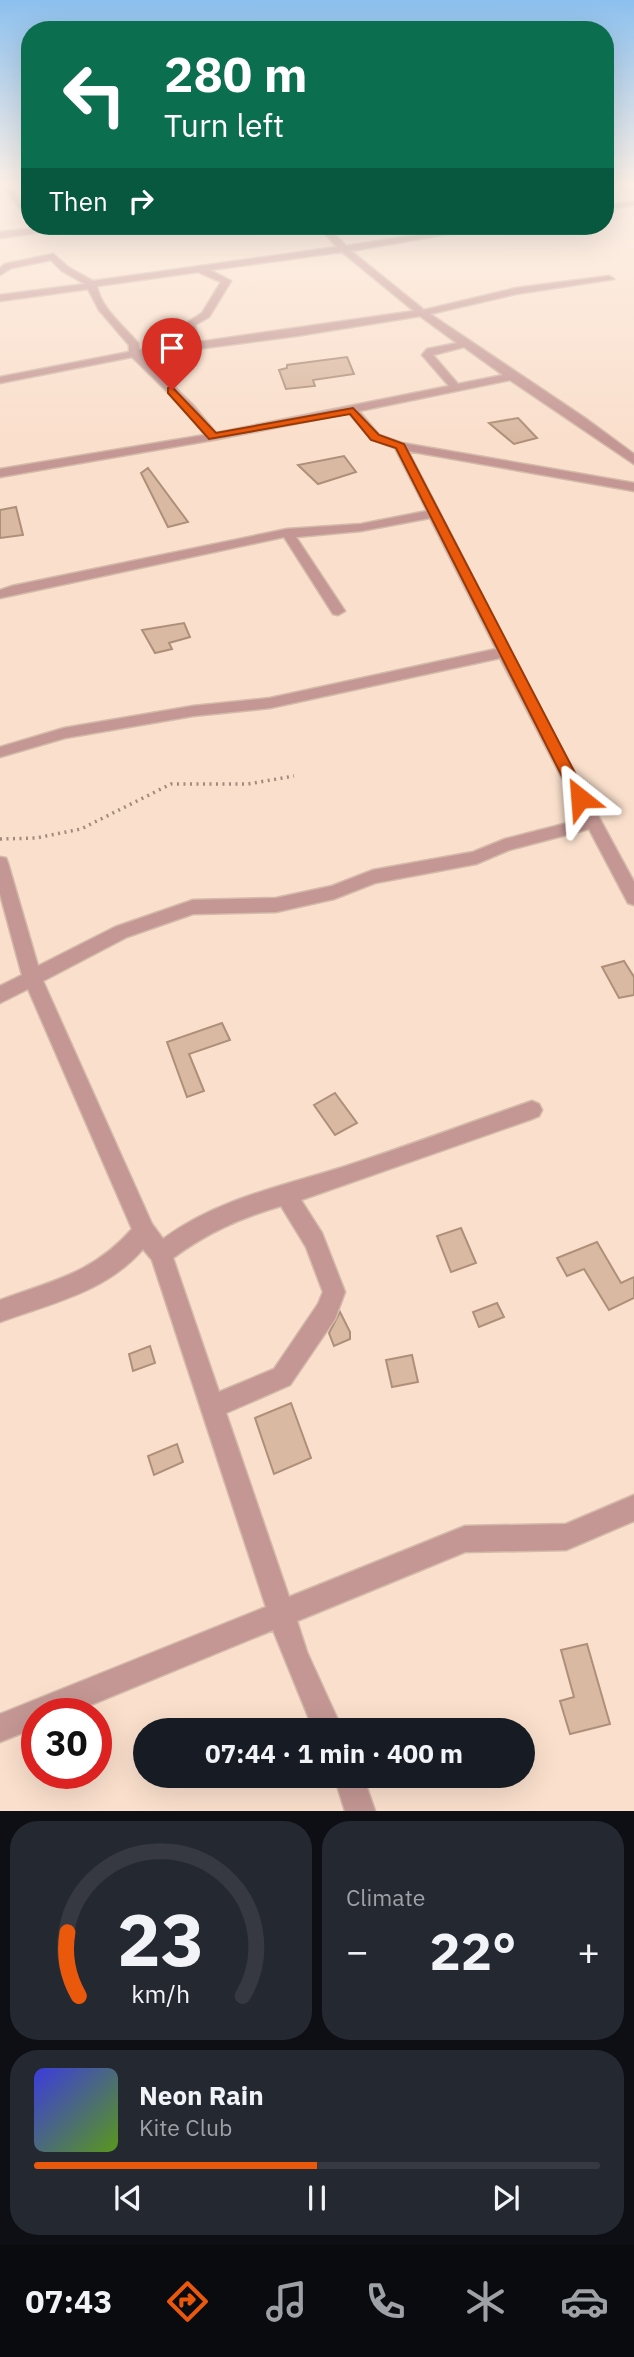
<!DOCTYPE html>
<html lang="en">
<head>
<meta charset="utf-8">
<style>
	body { margin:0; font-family:"IBM Plex Sans",sans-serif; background:#242831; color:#f1f3f6; height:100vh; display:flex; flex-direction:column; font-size:26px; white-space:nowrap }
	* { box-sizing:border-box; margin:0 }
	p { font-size:23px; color:#9ea1a6 }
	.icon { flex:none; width:38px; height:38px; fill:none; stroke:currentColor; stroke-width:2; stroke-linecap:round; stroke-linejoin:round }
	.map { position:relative; height:1811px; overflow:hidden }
	.side { display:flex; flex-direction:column; gap:10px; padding:10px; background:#0d0f14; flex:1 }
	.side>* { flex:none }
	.banner { position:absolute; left:21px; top:21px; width:593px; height:214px; border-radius:28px; box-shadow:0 7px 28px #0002; background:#0b6e4f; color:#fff; overflow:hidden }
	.speed { position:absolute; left:21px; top:1698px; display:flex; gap:14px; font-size:35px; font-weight:700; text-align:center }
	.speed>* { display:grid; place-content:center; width:91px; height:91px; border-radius:50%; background:#171b24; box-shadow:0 7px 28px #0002; line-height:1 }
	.speed .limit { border:10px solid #d22; background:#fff; color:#111 }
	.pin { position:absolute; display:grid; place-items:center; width:60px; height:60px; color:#fff; margin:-72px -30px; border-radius:50% 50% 50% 0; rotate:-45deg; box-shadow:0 0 7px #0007 }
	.pin .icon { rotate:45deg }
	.me { position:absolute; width:77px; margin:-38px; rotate:332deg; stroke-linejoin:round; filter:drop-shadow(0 0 5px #0008) }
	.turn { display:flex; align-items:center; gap:24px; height:147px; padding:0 28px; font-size:32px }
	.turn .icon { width:91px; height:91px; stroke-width:2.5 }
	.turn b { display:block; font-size:49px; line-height:60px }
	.then { display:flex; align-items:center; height:66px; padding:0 28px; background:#0003; gap:14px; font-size:26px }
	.big { font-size:52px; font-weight:700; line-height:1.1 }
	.side .widget { flex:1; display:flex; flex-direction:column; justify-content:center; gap:10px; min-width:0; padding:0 24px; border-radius:28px; background:#242831 }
	.side .dial { align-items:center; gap:0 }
	.dial svg { height:182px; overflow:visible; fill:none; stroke:#363941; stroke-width:7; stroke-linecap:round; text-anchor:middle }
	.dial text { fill:#f1f3f6; stroke:none }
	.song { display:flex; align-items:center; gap:21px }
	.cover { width:84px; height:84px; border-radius:10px; background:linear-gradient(135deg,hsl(240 70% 55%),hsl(90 70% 35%)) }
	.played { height:7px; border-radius:4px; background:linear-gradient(90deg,#ea580c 50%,#363941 50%) }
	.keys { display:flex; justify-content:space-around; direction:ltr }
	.heat { display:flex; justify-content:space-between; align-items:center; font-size:38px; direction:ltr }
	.side .tiles { flex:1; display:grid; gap:10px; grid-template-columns:1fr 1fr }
	.widget:last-child { grid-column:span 2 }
	.trip { position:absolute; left:133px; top:1718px; width:402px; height:70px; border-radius:35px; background:#171b24; box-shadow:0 7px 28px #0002; font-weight:700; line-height:70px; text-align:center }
	.tab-bar { display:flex; height:112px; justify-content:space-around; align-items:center; background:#090b0e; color:#9ea1a6 }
	.tab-bar .icon { width:49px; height:49px }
	.tab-bar .selected { color:#ea580c }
	.tab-bar b { font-size:32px; color:#f1f3f6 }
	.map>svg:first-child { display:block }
</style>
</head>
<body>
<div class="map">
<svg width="634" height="1811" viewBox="0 0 634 1811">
	<rect width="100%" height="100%" fill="#fadfcc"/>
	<path fill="#d9b9a2" stroke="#ae8f79" stroke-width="2" d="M347,357l7,17 -41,6 2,6 -29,3 -7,-19 8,-2v-3z
		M518,418l19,20 -23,6 -25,-21z
		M344,456l12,16 -38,12 -20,-19z
		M148,468l40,54 -20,5 -27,-54z
		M16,507l7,28 -23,3v-28z
		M184,623l6,14 -21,6 3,6 -17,4 -13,-23z
		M624,961l10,16v18l-15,3 -17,-31z
		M222,1023l8,17 -41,14 15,37 -17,6 -20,-55z
		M335,1093l22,30 -22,12 -21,-30z
		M461,1228l15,35 -25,9 -14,-36z
		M597,1242l24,41 13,-6v21l-25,12 -25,-41 -17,7 -10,-18z
		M497,1303l7,14 -25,10 -6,-15z
		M340,1312l10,20v7l-16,7 -5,-13z
		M150,1346l5,17 -22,8 -4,-17z
		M412,1355l6,27 -26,5 -6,-27z
		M291,1403l20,55 -37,16 -19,-56z
		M177,1444l6,18 -29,13 -6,-19z
		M587,1644l23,80 -40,10 -10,-33 14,-4 -13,-47z"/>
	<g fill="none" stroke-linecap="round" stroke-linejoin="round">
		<g stroke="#d3baa9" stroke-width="3">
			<path id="street" d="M1,185h8l21,28v8z
				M634,201v4l-28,5v-4z
				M60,226h25l-85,12v-6z
				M318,226h9l19,20 128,-20h19l-142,25 73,59 92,-22 93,-12 5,3 -98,15 -86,20 155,104 49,36v10l-124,-84 -151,31 20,24 23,8 232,40v8l-226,-40 141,274 85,157v23l-6,-2 -39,-74 -80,21 -33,14 -101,19 -41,16 -58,13 -83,2 -66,23 -84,44 109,243 11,15c53,-39 115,-52 177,-71 65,-21 128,-45 192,-67l7,3 3,6 -3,6 -7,3 -231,81 21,33 23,59 -10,27 -45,66 -64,28 63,184 176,-71 101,-2 68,-29v26l-68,29 -101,2 -168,69 10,31 36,79h-29l-41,-101 -202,83h-34v14l-37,15v-28l266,-107 -114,-347 -9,-11c-37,43 -91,54 -143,73v-22c54,-20 92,-26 132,-71l-104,-240 -28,14v-17l22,-11 -22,-81v-37l6,1 2,5 30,103 77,-39 78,-27 83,-2 56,-12 41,-16 100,-18 32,-13 78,-20 -83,-161 -230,50 -77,8 -128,22 -65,19v-10l64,-19 129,-22 77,-8 226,-49 -66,-131 -69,13 -65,6 49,74 -7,4 -5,-1 -49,-77 -284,61v-8l12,-4 275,-57 74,-5 66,-13 -32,-63 -24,-9 -22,-26 -136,27 -213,37v-8l205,-34 -20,-26 -53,-52 -132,26v-6l129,-25v-7l-30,-35 -11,-21 -88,12v-6l85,-11 -23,-13 -11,-11 -40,8 -11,7v-7l5,-4 48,-10 15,13 25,14 244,-34zM342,252l72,59 -215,31 -4,-17 14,-8 22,-36 -21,-11zM198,272l23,10 -19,31 -17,11 4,19 -50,7 -1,-7c-14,-17 -37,-34 -41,-57zM420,316l37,27 -30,6 -5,6 27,31 -233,47 -23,-28 -50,-49 153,-20zM464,347l39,28 -45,9 -25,-29zM281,1206l25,41 17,45 -5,12 -44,65 -55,23 -46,-134c34,-25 67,-40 108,-52z
				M334,1776h29l12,35h-30z"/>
		</g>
		<path stroke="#a08b7c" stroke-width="3.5" stroke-dasharray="2 4.5" stroke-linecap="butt" d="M0,839l36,-1 45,-9 90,-45h77l46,-8"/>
		<use href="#street" fill="#c49794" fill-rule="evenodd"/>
	</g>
	<linearGradient id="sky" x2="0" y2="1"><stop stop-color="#8cc0ee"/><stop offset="0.42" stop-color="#fdf1e8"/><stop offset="1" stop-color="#fdf1e8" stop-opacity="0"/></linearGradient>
	<rect width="634" height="438" fill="url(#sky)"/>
	<path fill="#ea580c" stroke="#983908" stroke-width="2" d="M172,387l44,46 137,-25 26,27 25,9 184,354 -3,3h-10l-2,-3 -177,-350 -25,-8 -21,-26 -141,25 -41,-46v-5z"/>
</svg>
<div class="speed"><div class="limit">30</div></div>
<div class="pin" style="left:172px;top:390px;background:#d93025"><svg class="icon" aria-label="arrive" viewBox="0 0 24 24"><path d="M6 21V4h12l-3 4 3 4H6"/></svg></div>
<svg class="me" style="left:580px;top:798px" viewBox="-20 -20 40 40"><path d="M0-17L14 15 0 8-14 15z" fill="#ea580c" stroke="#fff" stroke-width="4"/></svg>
<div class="trip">07:44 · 1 min · 400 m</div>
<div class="banner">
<div class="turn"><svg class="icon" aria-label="left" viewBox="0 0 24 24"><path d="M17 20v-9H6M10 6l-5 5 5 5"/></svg><div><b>280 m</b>Turn left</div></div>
<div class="then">Then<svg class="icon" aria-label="right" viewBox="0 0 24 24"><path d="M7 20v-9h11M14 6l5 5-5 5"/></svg></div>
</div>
</div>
<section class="side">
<div class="tiles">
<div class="widget dial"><svg viewBox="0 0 100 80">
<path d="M14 69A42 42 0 1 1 86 69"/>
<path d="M14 69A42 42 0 0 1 9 41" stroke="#ea580c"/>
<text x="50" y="56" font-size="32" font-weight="700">23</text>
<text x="50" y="72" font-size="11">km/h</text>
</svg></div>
<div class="widget"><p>Climate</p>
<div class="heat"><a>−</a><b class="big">22°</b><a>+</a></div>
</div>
<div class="widget">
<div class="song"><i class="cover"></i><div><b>Neon Rain</b><p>Kite Club</p></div></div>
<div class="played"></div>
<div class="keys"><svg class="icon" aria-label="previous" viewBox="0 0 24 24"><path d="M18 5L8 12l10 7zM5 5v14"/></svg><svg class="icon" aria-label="pause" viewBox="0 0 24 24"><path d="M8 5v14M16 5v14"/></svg><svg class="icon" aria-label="next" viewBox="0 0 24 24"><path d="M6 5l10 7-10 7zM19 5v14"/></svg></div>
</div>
</div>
</section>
<nav class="tab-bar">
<b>07:43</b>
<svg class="icon selected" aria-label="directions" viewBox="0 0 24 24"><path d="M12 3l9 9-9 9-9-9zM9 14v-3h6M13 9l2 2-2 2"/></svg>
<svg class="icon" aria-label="music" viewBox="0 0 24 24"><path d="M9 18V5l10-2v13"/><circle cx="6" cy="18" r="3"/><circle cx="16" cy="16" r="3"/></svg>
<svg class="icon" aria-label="phone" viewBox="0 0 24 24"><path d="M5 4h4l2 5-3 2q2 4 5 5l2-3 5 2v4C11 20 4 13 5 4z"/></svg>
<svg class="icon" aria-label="climate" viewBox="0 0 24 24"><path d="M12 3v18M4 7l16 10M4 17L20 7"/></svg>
<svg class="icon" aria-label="car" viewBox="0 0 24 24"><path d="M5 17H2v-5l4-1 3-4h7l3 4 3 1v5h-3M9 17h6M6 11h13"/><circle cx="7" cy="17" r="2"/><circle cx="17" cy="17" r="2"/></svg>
</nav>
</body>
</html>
